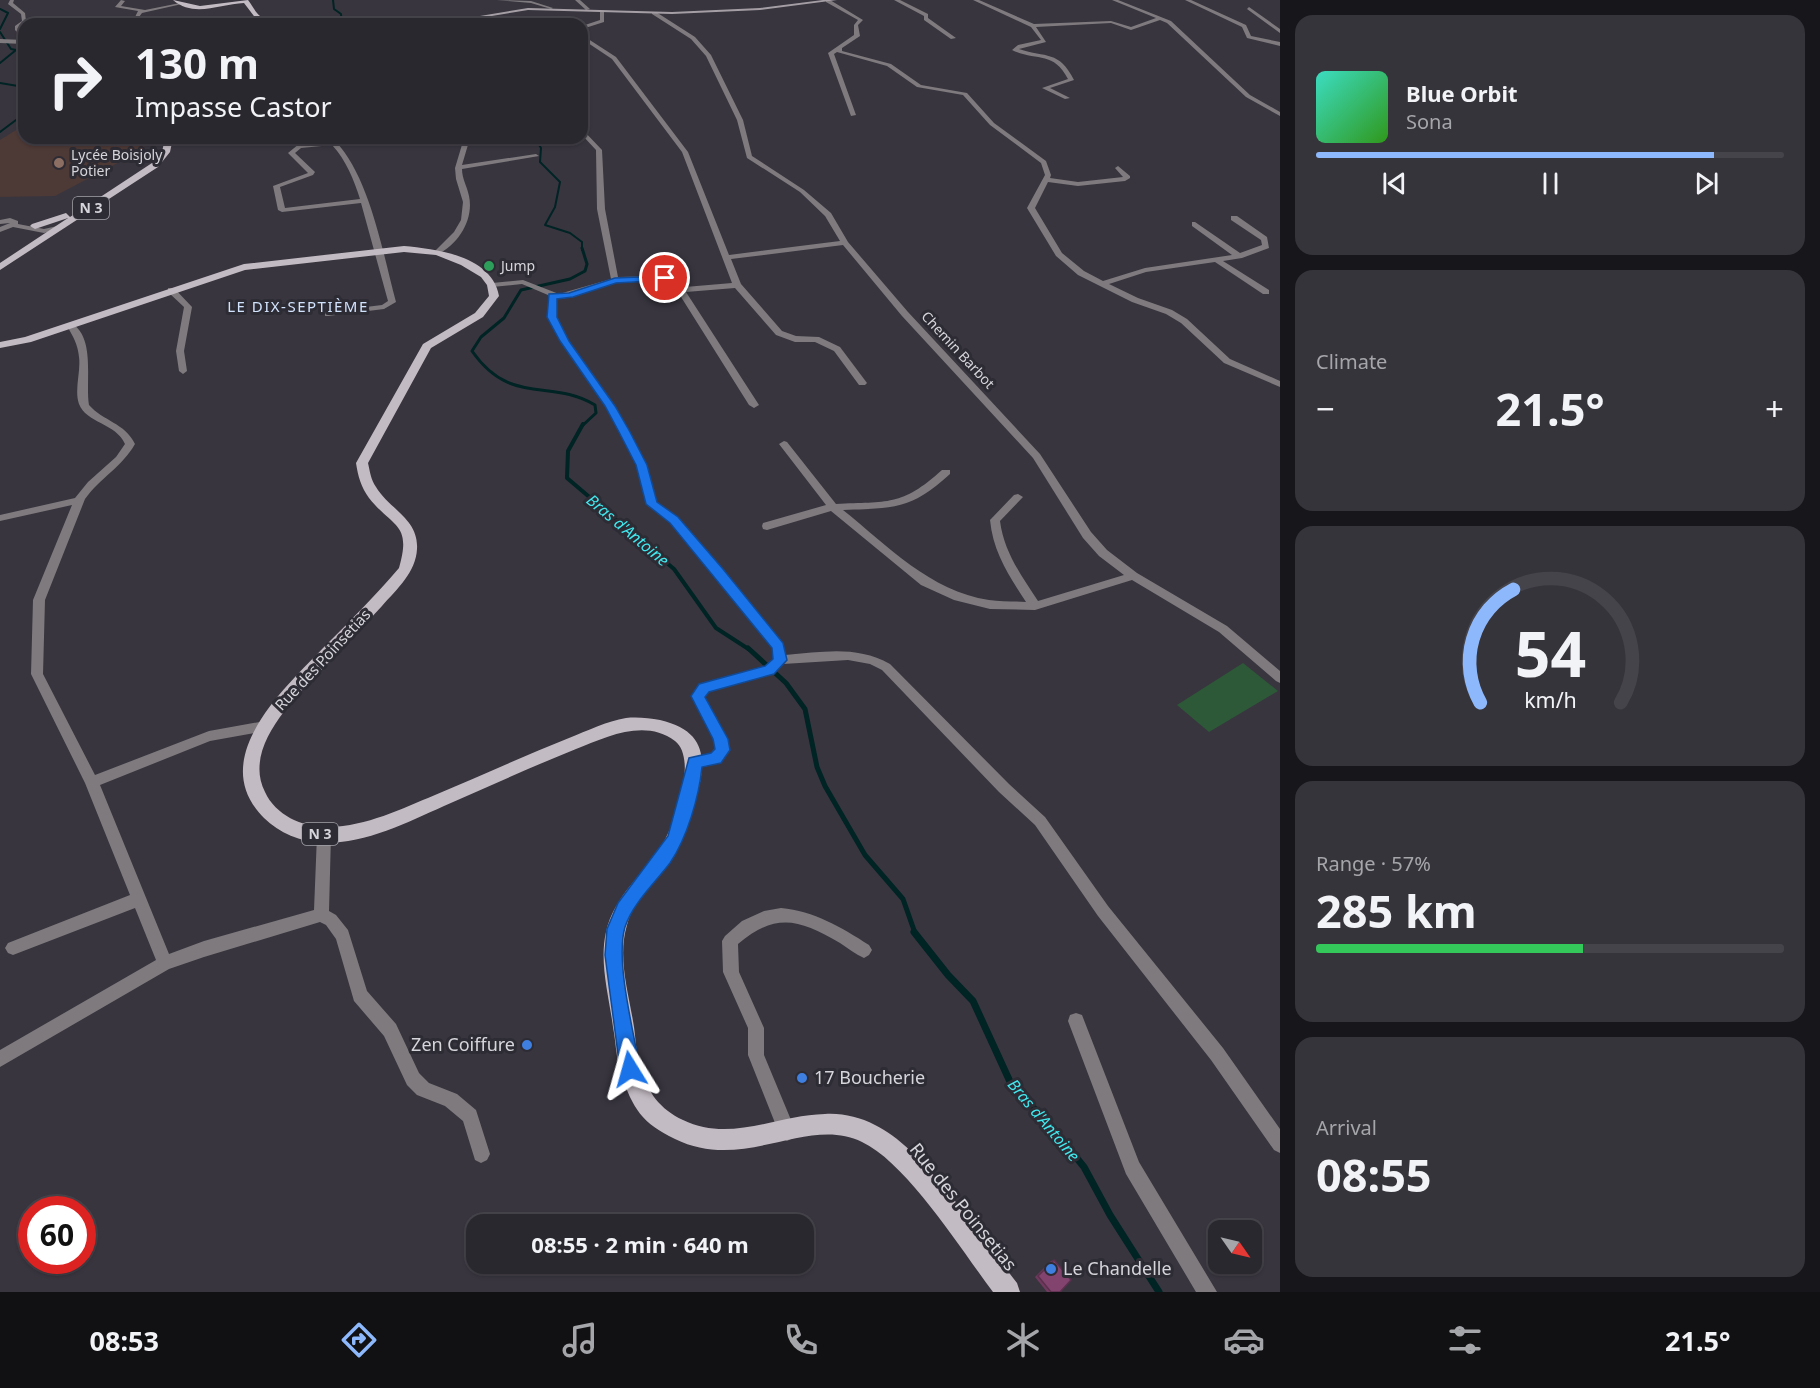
<!DOCTYPE html>
<html lang="en">
<head>
<meta charset="utf-8">
<style>
	body { margin:0; font-family:"Noto Sans",sans-serif; background:#36343b; color:#f1f3f6; height:100vh; display:flex; flex-direction:column; font-size:22px; white-space:nowrap }
	* { box-sizing:border-box; margin:0 }
	p { font-size:20px; color:#a5a6aa }
	.icon { flex:none; width:33px; height:33px; fill:none; stroke:currentColor; stroke-width:2; stroke-linecap:round; stroke-linejoin:round }
	.map { position:relative; flex:1; overflow:hidden }
	.drawer { display:flex; flex-direction:column; gap:15px; padding:15px; background:#17161a; width:540px }
	.drawer>* { flex:none }
	.guide { position:absolute; left:18px; top:18px; width:570px; height:126px; border-radius:18px; box-shadow:0 2px 4px #0004,0 0 0 2px #46444b; background:#2a282f; color:#f1f3f6; overflow:hidden }
	.needle { width:39px; rotate:124deg }
	.controls { position:absolute; left:1208px; top:1220px; display:grid; gap:12px }
	.controls a { display:grid; place-items:center; width:54px; height:54px; border-radius:12px; background:#2a282f; box-shadow:0 2px 4px #0004,0 0 0 2px #46444b; font-size:30px }
	.speed { position:absolute; left:18px; top:1196px; display:flex; gap:12px; font-size:30px; font-weight:700; text-align:center }
	.speed>* { display:grid; place-content:center; width:78px; height:78px; border-radius:50%; background:#2a282f; box-shadow:0 2px 4px #0004,0 0 0 2px #46444b; line-height:1 }
	.speed .limit { border:9px solid #d22; background:#fff; color:#111 }
	.pin { position:absolute; display:grid; place-items:center; width:51px; height:51px; color:#fff; margin:-26px; border:3px solid #fff; border-radius:50%; box-shadow:0 2px 6px #0007 }
	.me { position:absolute; width:66px; margin:-33px; rotate:352deg; stroke-linejoin:round; filter:drop-shadow(0 0 4px #0008) }
	.turn { display:flex; align-items:center; gap:21px; height:126px; padding:0 18px; font-size:27px }
	.turn .icon { width:78px; height:78px; stroke-width:2.5 }
	.turn b { display:block; font-size:42px; line-height:51px }
	.big { font-size:45px; font-weight:700; line-height:1.1 }
	.drawer .tile { flex:1; display:flex; flex-direction:column; justify-content:center; gap:9px; min-width:0; padding:0 21px; border-radius:18px; background:#36343b }
	.drawer .dial { align-items:center; gap:0 }
	.dial svg { height:156px; overflow:visible; fill:none; stroke:#46444b; stroke-width:7; stroke-linecap:round; text-anchor:middle }
	.dial text { fill:#f1f3f6; stroke:none }
	.song { display:flex; align-items:center; gap:18px }
	.cover { width:72px; height:72px; border-radius:9px; background:linear-gradient(135deg,hsl(170 70% 55%),hsl(110 70% 35%)) }
	.played { height:6px; border-radius:3px; background:linear-gradient(90deg,#8db9fc 85%,#46444b 85%) }
	.keys { display:flex; justify-content:space-around; direction:ltr }
	.heat { display:flex; justify-content:space-between; align-items:center; font-size:33px; direction:ltr }
	.charge { height:9px; border-radius:4px; background:linear-gradient(90deg,#34c759 57%,#46444b 0) }
	.trip { position:absolute; left:466px; top:1214px; width:348px; height:60px; border-radius:18px; background:#2a282f; box-shadow:0 2px 4px #0004,0 0 0 2px #46444b; font-weight:700; line-height:60px; text-align:center }
	.menu { display:flex; height:96px; justify-content:space-around; align-items:center; background:#111013; color:#a5a6aa }
	.menu .icon { width:42px; height:42px }
	.menu .active { color:#8db9fc }
	.menu b { font-size:27px; color:#f1f3f6 }
	main { display:flex; flex:1; min-height:0 }
	.map>svg:first-child { display:block }
</style>
</head>
<body>
<main>
<div class="map">
<svg width="1280" height="1292" viewBox="0 0 1280 1292">
	<rect width="100%" height="100%" fill="#38353f"/>
	<path fill="#4d3936" d="M24,125v13h123l-3,10 -13,8 -76,40 -55,1v-57z"/>
	<path fill="#2d5938" d="M1243,663l35,28 -69,41 -32,-27z"/>
	<g fill="none" stroke-linecap="round" stroke-linejoin="round">
		<path stroke="#002324" stroke-width="2" d="M333,0l1,9 7,5 1,10
			M0,9l8,4 -8,16
			M0,32l11,17 5,1 -16,13
			M0,83l24,4
			M0,132l24,-18
			M535,138l6,10 -1,14 20,20 -5,25 -10,18 25,8 12,9v8"/>
		<path stroke="#002324" stroke-width="3" d="M582,426l14,-13 -1,-8c-44,-27 -84,2 -123,-54l9,-14 23,-19 17,-28 49,-11 15,-8 2,-7 -5,-16"/>
		<path stroke="#002324" stroke-width="4" d="M583,424l-15,27 -1,27 107,91 42,59 34,22"/>
		<path stroke="#002324" stroke-width="5" d="M748,648l38,35 19,26 12,58 8,19 40,69 38,44 12,34"/>
		<path stroke="#002324" stroke-width="7" d="M914,932l34,43 25,26 39,85 37,38 35,43 26,48 49,77"/>
		<path fill="#7e7a7d" fill-rule="evenodd" d="M10,0h4l-1,3 12,10 1,8 -7,6 5,7v5l-9,-9v-4l7,-5 -1,-7 -13,-10z
			M121,0l4,1 -4,5 24,4 35,-7 2,1 -40,9 -3,4 2,7h-4l-2,-7 3,-6 -23,-4z
			M497,0l34,1 22,7 -2,1 -20,-6z
			M575,0h5l10,9 -4,1z
			M826,0h4l33,20 -5,5 2,11 -18,12v3l49,13 30,21 46,8 27,30 52,38 5,14 -1,3 28,4 45,-5 -8,-9 3,-2 12,10v2l-5,3 -47,5 -30,-4 -13,26 27,45 22,18 19,10 42,-13 87,-13 -40,-29v-4h3l45,31 22,-8 -1,-5 -30,-20v-4h6l30,21 2,11 -27,10 -19,3 46,29v4h-6l-48,-32 -69,10 -37,12 29,14 34,12 15,9 43,40 50,22v6l-56,-24 -43,-40 -15,-9 -34,-12 -54,-27 -22,-19 -29,-48 18,-33 -4,-12 -51,-38 -27,-30 -46,-8 -30,-21 -50,-14 -3,2 22,61 -5,1 -23,-63 26,-18v-10l4,-5 -32,-18z
			M894,0h6l28,14v4l28,20 -5,1 -27,-19v-4z
			M973,0h6l55,24 77,-3 20,6 25,-9 -44,-18h6l53,21 79,74 30,17v4l-34,-19 -79,-74 -7,-3 -29,10 -20,-7 -75,4 10,15 -27,7c27,9 40,1 55,31l-24,8 20,10 -5,1 -23,-11 26,-9c-15,-29 -32,-17 -56,-29l6,-5 23,-5 -10,-13z
			M1185,0h6l55,25 5,11 29,6v4l-33,-8 -5,-11z
			M1249,7l31,22v4l-33,-24z
			M600,10l4,1v11l-22,7v-3l18,-6z
			M652,12h4l39,25 16,18 32,65 9,36 52,34 27,23 17,29 60,70 132,142 51,78 16,18 30,23 90,53 53,45v12l-4,-2 -57,-49 -87,-52 -97,30 -45,-1 -36,-9 -33,-15 -90,-74 -64,19 -4,-1 -1,-3 1,-3 63,-18 -47,-61 5,-3 3,1 49,62c52,-3 65,3 106,-34h8v4c-39,36 -57,34 -107,36 45,36 87,81 146,90 12,2 25,1 37,2 -17,-26 -33,-50 -36,-82l24,-25 4,-1 5,3 -23,24c4,31 21,54 38,80l86,-26 -25,-19 -16,-18 -50,-80 -131,-142 -59,-71 -112,14 10,25 41,47 14,5 23,1 21,10 27,36 -2,2h-6l-25,-34 -19,-9h-20l-19,-7 -41,-47 -49,4 73,113 -5,3 -5,-3 -73,-116 -13,-9 -7,-1 -40,3 -54,17h-6v18l13,24 46,65 15,26 16,33 11,37 21,16 104,125 3,12c38,-3 71,-10 105,9l119,120 36,33 63,89 115,142 57,81v24l-6,-3 -63,-90 -113,-144 -63,-91 -36,-33 -117,-122 -12,-6 -22,-4 -65,4 -10,9 -65,19 -3,5 1,4 22,38 1,11 -9,12 -25,6 -5,-2 -2,-4 2,-4 21,-5 4,-5v-9l-21,-37 -2,-6 8,-11 65,-19 9,-7 -2,-12 -102,-125 -22,-16 -12,-41 -16,-33 -15,-26 -44,-65 -13,-24v-22l-26,-11 -30,3 -4,-2 4,-2 31,-3 36,14 52,-15 -14,-70 -1,-59 -14,-15v-6l20,21 3,59 13,68 47,-1 20,11 47,-4 -50,-131 -70,-93 -30,-20v-4l34,22 72,95 41,103 111,-14 -15,-25 -25,-24 -53,-34 -10,-38 -31,-64 -15,-17 -39,-25z
			M0,39l24,1v4l-24,-1z
			M464,138h6l-8,27 74,-11 3,2 -77,13c0,10 5,17 7,27 5,23 -10,48 -31,58l-4,-2 20,-20 7,-12 2,-18 -7,-23 -1,-11z
			M336,142c34,36 47,112 60,160l-12,7 -56,7h-3v-4l57,-7 6,-4 -27,-98 -79,9 -4,-2 -5,-24 35,-13 -20,-20 11,-9zM332,145c14,15 22,35 28,54l-75,9 -5,-21 33,-12 2,-3 -20,-19 6,-5z
			M10,218l8,3v3l26,5 18,-4 4,2 -22,6 -31,-6 -13,5v-5l10,-4 -10,1v-4z
			M168,288h6l18,19 -8,44 3,20 -4,3 -4,-3 -3,-20 8,-44 -16,-15z
			M71,323c25,14 14,58 18,82 14,16 36,18 46,39 -13,23 -35,34 -50,55l-40,101 -2,74 52,101 114,-44 56,-10 5,1 1,4 -1,4 -5,1 -55,10 -110,44 69,169 35,-13 110,-31 3,-75 2,-4 5,-2 5,2 2,4 -2,76 7,4 12,15 19,61 29,33 23,49 10,10 28,11 19,16 14,44 -3,6 -6,3 -6,-3 -12,-39 -18,-15 -28,-11 -10,-10 -23,-49 -30,-35 -18,-62 -10,-14 -6,-3 -116,35 -35,12 -169,98v-17l156,-90 -21,-52 -122,47 -5,-2 -3,-5 3,-5 122,-48 -45,-112 -54,-109 2,-74 39,-95 -72,16v-6l75,-17 13,-16 28,-25 9,-13c-9,-21 -39,-21 -46,-40 -5,-14 2,-32 0,-47 -1,-12 -6,-21 -12,-31z
			M781,908c33,3 60,19 88,37l3,5 -3,5 -5,3c-9,-4 -16,-10 -24,-15 -41,-24 -64,-31 -102,1l1,28 25,56v27l32,77 -3,6 -6,3 -6,-3 -33,-83v-27l-25,-56 -1,-31 3,-5 17,-15 22,-10z
			M1076,1013l6,2 57,147 78,130h-21l-70,-118 -58,-153 2,-6z"/>
		<path fill="#a59fa5" fill-rule="evenodd" d="M823,0h14l-77,10 -88,4 -144,-4 -85,14h-11l96,-16 144,4 88,-4z
			M300,20l52,3 2,1 -56,-2z"/>
		<path fill="#c3bbc3" fill-rule="evenodd" d="M173,0l27,6 48,-6c4,5 7,12 12,16 13,12 32,0 46,8h-34l-15,-4 -13,-17c-24,1 -50,15 -71,-3z
			M165,138h8l-3,14 -12,15 -158,103v-7l68,-45 -33,11 -5,-3 2,-2 34,-11 4,4 82,-54 10,-11z
			M404,246c33,3 88,10 95,50l-16,21 -52,31 -63,115c2,9 3,17 8,24 13,22 43,32 41,62 -1,23 -20,40 -35,57 -19,21 -39,41 -59,62 -27,29 -81,79 -58,124 11,24 39,36 64,35 38,-1 72,-18 106,-32 45,-19 89,-39 134,-57 18,-7 38,-17 57,-20 11,-1 23,0 34,2 47,11 47,40 36,79 -6,19 -11,39 -21,56 -14,24 -41,43 -48,70 -10,33 2,69 7,102 2,14 2,29 7,42 7,24 19,40 42,51 47,23 94,-5 142,-6 18,-1 34,3 50,11 49,23 107,114 142,158l3,9h-27c-31,-41 -86,-129 -131,-150 -55,-27 -118,31 -187,-3 -33,-16 -42,-30 -54,-65 -5,-15 -5,-31 -8,-47 -4,-31 -14,-64 -7,-95 8,-36 37,-57 56,-87 13,-21 36,-86 13,-104 -30,-23 -69,-4 -99,8 -45,18 -88,38 -132,57 -38,17 -79,38 -122,37 -21,-1 -43,-10 -58,-25 -60,-60 23,-132 63,-174 25,-25 49,-49 72,-76 13,-45 -6,-40 -30,-70 -8,-11 -11,-22 -13,-35l67,-119 52,-31 14,-17 -2,-11 -6,-8 -20,-12 -25,-10 -32,-3 -159,18 -214,72 -31,6v-6l25,-5 219,-73z"/>
	</g>
	<path fill="#703a5f" d="M1054,1260l6,32h-13l-12,-15 16,-16z"/>
	<path fill="#82446e" stroke="#5b304d" stroke-width="1.5" d="M1054,1260l17,20 -11,12h-9l-13,-16z"/>
	<path fill="#1a73e8" stroke="#114b97" stroke-width="1.5" d="M665,276h4v4l-53,3 -43,14 -16,2v18l12,24 46,65 15,26 17,33 10,37 21,15 45,52 60,74 4,17 -13,14 -65,18 -4,5 23,42 2,11 -9,13 -19,4c-3,30 -15,71 -32,96 -15,20 -37,40 -45,64 -10,34 9,106 15,142l-3,7 -7,3 -7,-3 -3,-7 -15,-114 2,-26 11,-26 50,-67 21,-78 22,-5 4,-4 -2,-10 -22,-43 8,-12 66,-18 8,-7 -1,-11 -102,-125 -24,-19 -10,-39 -17,-33 -14,-26 -45,-65 -13,-24 2,-23 20,-1 46,-15z"/>
	<circle fill="#8d6e63" stroke="#2d2b34" stroke-width="2" cx="59" cy="163" r="6"/>
	<circle fill="#2e9e5b" stroke="#2d2b34" stroke-width="2" cx="489" cy="266" r="6"/>
	<g fill="#3f7fe0" stroke="#2d2b34" stroke-width="2">
		<circle cx="527" cy="1045" r="6"/>
		<circle cx="802" cy="1078" r="6"/>
		<circle cx="1051" cy="1269" r="6"/>
	</g>
	<g text-anchor="middle" stroke-width="6" stroke-linejoin="round" paint-order="stroke">
		<g font-size="14" fill="#d6d5db" stroke="#2d2b34" text-anchor="start">
			<text x="71" y="160">Lycée Boisjoly<tspan x="71" dy="16">Potier</tspan></text>
			<text x="501" y="271">Jump</text>
		</g>
		<g fill="#2d2b34" stroke="#a3a2a9" stroke-width="1.5">
			<rect x="73" y="197" width="36" height="22" rx="4.5"/>
			<rect x="302" y="823" width="36" height="22" rx="4.5"/>
		</g>
		<g font-size="14" font-weight="bold" fill="#d6d5db">
			<text x="91" y="213">N 3</text>
			<text x="320" y="839">N 3</text>
		</g>
		<g font-size="14" fill="#d6d5db" stroke="#2d2b34">
			<text transform="translate(958 350) rotate(47)" y="5">Chemin Barbot</text>
		</g>
		<g font-size="15" letter-spacing="1.5" fill="#d2e3fd" stroke="#2d2b34">
			<text x="298" y="312">LE DIX-SEPTIÈME</text>
		</g>
		<g font-size="15" fill="#d6d5db" stroke="#2d2b34">
			<text transform="translate(323 660) rotate(-47)" y="5">Rue des Poinsetias</text>
		</g>
		<g font-size="16" font-style="italic" fill="#41e8ee" stroke="#2d2b34">
			<text transform="translate(628 530) rotate(40)" y="6">Bras d'Antoine</text>
			<text transform="translate(1044 1120) rotate(50)" y="6">Bras d'Antoine</text>
		</g>
		<g font-size="18" fill="#d6d5db" stroke="#2d2b34" text-anchor="start">
			<text x="515" y="1051" text-anchor="end">Zen Coiffure</text>
			<text x="814" y="1084">17 Boucherie</text>
			<text x="1063" y="1275">Le Chandelle</text>
		</g>
		<g font-size="18" fill="#d6d5db" stroke="#2d2b34">
			<text transform="translate(963 1207) rotate(51)" y="6">Rue des Poinsetias</text>
		</g>
	</g>
</svg>
<div class="controls">
<a><svg class="needle" viewBox="-14 -14 28 28"><path d="M0-13l5 13h-10z" fill="#e53935"/><path d="M0 13l5-13h-10z" fill="#a5a6aa"/></svg></a>
</div>
<div class="speed"><div class="limit">60</div></div>
<div class="pin" style="left:665px;top:278px;background:#d93025"><svg class="icon" aria-label="arrive" viewBox="0 0 24 24"><path d="M6 21V4h12l-3 4 3 4H6"/></svg></div>
<svg class="me" style="left:630px;top:1069px" viewBox="-20 -20 40 40"><path d="M0-17L14 15 0 8-14 15z" fill="#1a73e8" stroke="#fff" stroke-width="4"/></svg>
<div class="trip">08:55 · 2 min · 640 m</div>
<div class="guide">
<div class="turn"><svg class="icon" aria-label="right" viewBox="0 0 24 24"><path d="M7 20v-9h11M14 6l5 5-5 5"/></svg><div><b>130 m</b>Impasse Castor</div></div>
</div>
</div>
<section class="drawer">
<div class="tile">
<div class="song"><i class="cover"></i><div><b>Blue Orbit</b><p>Sona</p></div></div>
<div class="played"></div>
<div class="keys"><svg class="icon" aria-label="previous" viewBox="0 0 24 24"><path d="M18 5L8 12l10 7zM5 5v14"/></svg><svg class="icon" aria-label="pause" viewBox="0 0 24 24"><path d="M8 5v14M16 5v14"/></svg><svg class="icon" aria-label="next" viewBox="0 0 24 24"><path d="M6 5l10 7-10 7zM19 5v14"/></svg></div>
</div>
<div class="tile"><p>Climate</p>
<div class="heat"><a>−</a><b class="big">21.5°</b><a>+</a></div>
</div>
<div class="tile dial"><svg viewBox="0 0 100 80">
<path d="M14 69A42 42 0 1 1 86 69"/>
<path d="M14 69A42 42 0 0 1 31 11" stroke="#8db9fc"/>
<text x="50" y="56" font-size="32" font-weight="700">54</text>
<text x="50" y="72" font-size="11">km/h</text>
</svg></div>
<div class="tile"><p>Range · 57%</p><b class="big">285 km</b><div class="charge"></div></div>
<div class="tile"><p>Arrival</p><b class="big">08:55</b></div>
</section>
</main>
<nav class="menu">
<b>08:53</b>
<svg class="icon active" aria-label="directions" viewBox="0 0 24 24"><path d="M12 3l9 9-9 9-9-9zM9 14v-3h6M13 9l2 2-2 2"/></svg>
<svg class="icon" aria-label="music" viewBox="0 0 24 24"><path d="M9 18V5l10-2v13"/><circle cx="6" cy="18" r="3"/><circle cx="16" cy="16" r="3"/></svg>
<svg class="icon" aria-label="phone" viewBox="0 0 24 24"><path d="M5 4h4l2 5-3 2q2 4 5 5l2-3 5 2v4C11 20 4 13 5 4z"/></svg>
<svg class="icon" aria-label="climate" viewBox="0 0 24 24"><path d="M12 3v18M4 7l16 10M4 17L20 7"/></svg>
<svg class="icon" aria-label="car" viewBox="0 0 24 24"><path d="M5 17H2v-5l4-1 3-4h7l3 4 3 1v5h-3M9 17h6M6 11h13"/><circle cx="7" cy="17" r="2"/><circle cx="17" cy="17" r="2"/></svg>
<svg class="icon" aria-label="filters" viewBox="0 0 24 24"><path d="M4 7h16M4 17h16"/><circle cx="9" cy="7" r="2"/><circle cx="15" cy="17" r="2"/></svg>
<b>21.5°</b>
</nav>
</body>
</html>
